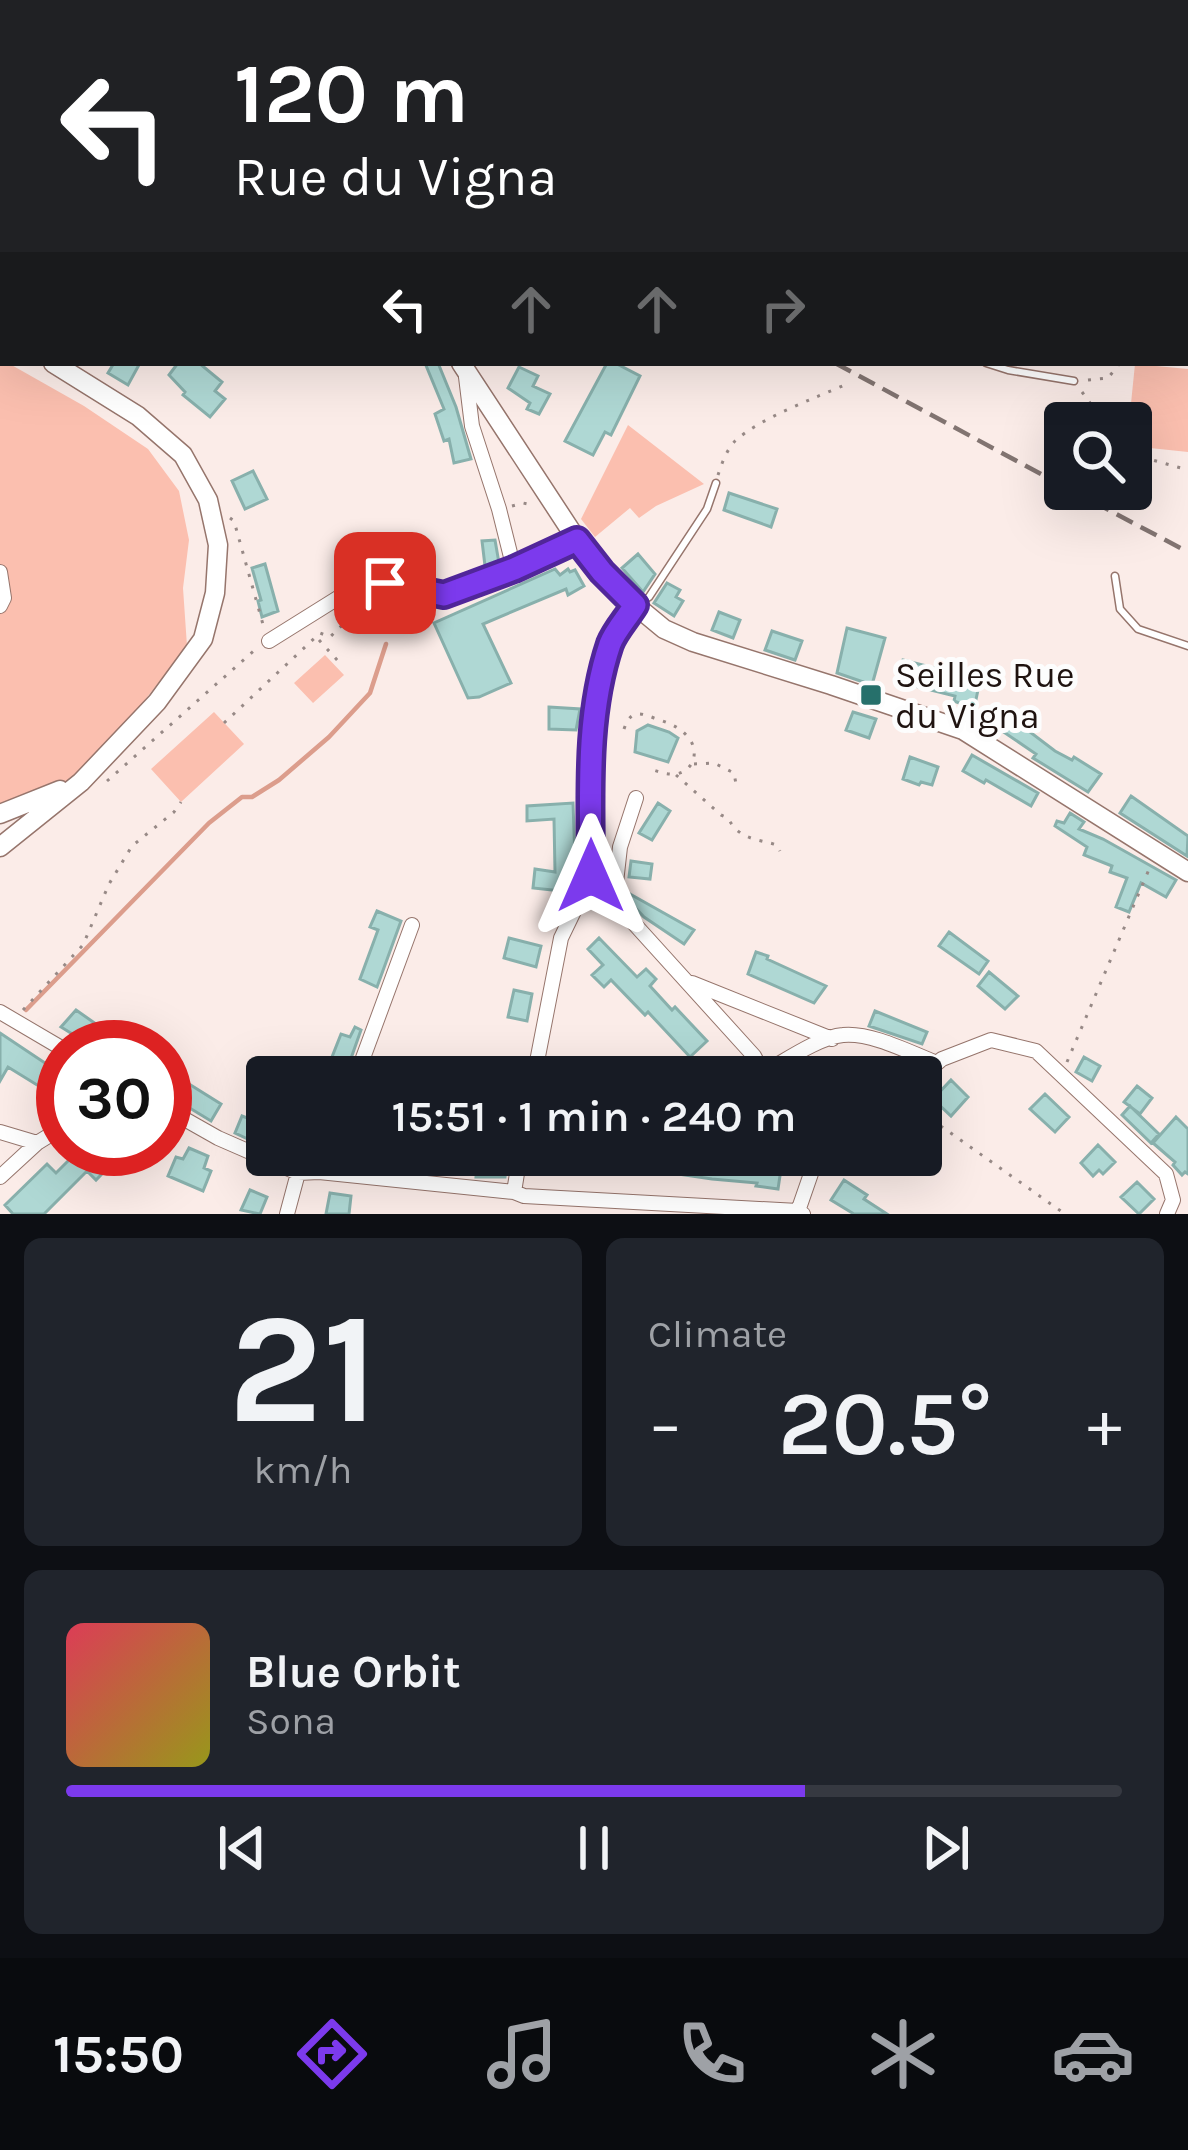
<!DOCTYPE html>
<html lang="en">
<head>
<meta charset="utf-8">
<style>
	body { margin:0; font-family:Karla,sans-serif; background:#20242c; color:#f1f3f6; height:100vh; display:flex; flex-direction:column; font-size:45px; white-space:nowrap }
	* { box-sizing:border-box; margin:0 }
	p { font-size:39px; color:#9ea1a6 }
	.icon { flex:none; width:66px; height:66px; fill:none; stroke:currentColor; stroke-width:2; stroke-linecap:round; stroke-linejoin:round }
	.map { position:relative; height:1214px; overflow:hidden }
	.panel { display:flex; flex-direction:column; gap:24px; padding:24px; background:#0d0f14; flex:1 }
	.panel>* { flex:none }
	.guide { position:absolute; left:0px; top:0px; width:1188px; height:366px; box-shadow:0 12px 48px #0002; background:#202124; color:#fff; overflow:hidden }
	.controls { position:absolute; left:1044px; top:402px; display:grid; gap:24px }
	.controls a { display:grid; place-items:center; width:108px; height:108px; border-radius:12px; background:#171b24; box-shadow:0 12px 48px #0002; font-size:60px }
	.speed { position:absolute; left:36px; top:1020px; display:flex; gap:24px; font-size:60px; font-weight:700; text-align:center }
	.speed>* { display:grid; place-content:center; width:156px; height:156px; border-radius:50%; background:#171b24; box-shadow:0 12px 48px #0002; line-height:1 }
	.speed .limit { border:18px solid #d22; background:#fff; color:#111 }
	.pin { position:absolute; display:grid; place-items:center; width:102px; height:102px; color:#fff; margin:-51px; border-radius:24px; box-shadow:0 6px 18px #0006 }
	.me { position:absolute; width:132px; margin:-66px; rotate:0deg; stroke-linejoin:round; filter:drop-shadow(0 0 9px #0008) }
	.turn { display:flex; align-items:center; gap:42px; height:252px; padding:0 36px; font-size:54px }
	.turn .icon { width:156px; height:156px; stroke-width:2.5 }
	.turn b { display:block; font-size:84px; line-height:102px }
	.lanes { display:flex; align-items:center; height:114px; padding:0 36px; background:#0003; justify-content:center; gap:60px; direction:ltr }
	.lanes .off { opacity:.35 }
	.big { font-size:90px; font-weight:600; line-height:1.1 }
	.panel .tile { flex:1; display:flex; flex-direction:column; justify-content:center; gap:18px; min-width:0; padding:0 42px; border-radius:18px; background:#20242c }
	.panel .dial { align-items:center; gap:0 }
	.dial b { font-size:156px; line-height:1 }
	.song { display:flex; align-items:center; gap:36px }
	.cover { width:144px; height:144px; border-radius:18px; background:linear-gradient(135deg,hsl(350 70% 55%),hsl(60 70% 35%)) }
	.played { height:12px; border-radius:6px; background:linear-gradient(90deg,#7c3aed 70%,#363941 70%) }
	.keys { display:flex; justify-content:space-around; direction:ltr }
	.heat { display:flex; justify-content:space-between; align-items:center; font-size:66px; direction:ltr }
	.panel .tiles { flex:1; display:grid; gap:24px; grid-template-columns:1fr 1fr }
	.tile:last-child { grid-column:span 2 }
	.trip { position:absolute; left:246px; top:1056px; width:696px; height:120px; border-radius:12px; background:#171b24; box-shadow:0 12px 48px #0002; font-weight:600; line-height:120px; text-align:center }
	.dock { display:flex; height:192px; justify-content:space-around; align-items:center; background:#090b0e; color:#9ea1a6 }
	.dock .icon { width:84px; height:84px }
	.dock .selected { color:#7c3aed }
	.dock b { font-size:54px; color:#f1f3f6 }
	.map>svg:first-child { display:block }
</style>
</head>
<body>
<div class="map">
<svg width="1188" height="1214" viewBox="0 0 1188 1214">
	<rect width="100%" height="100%" fill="#fbece8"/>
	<path fill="#fbbfaf" d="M0,359l3,4h5l76,43 64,43 31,42 10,49 -6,48 4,58 -106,136 -81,32z
		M1135,364l53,5v83l-57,-6v-23h-2z
		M628,425l76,59 -48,22 -17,12 -9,-10 -35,29 -14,-18z
		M325,655l19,20 -31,28 -19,-20z
		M214,712l30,32 -63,58 -30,-33z"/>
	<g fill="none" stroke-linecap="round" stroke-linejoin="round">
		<path stroke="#dc9d8c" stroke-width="4.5" d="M26,1010l183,-187 33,-26h10l27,-17 50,-43 41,-44 16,-49"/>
	</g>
	<path fill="#afd8d4" stroke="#88b0ac" stroke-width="3" d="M114,363h26l-12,22 -20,-12z
		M178,363h21l23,19 -7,9 10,8 -15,18 -27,-22 2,-3 -16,-17z
		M425,363h13l18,44 15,52 -17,4 -5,-24 -5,2 -9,-27 9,-5z
		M607,363h8l25,13 -29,59 -6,-3 -12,23 -28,-14z
		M519,367l19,9 -5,10 17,8 -11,20 -12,-5 3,-6 -22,-15z
		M253,471l14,28 -22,10 -13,-28z
		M729,493l48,16 -6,18 -47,-17z
		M495,540l4,23 -14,3 -3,-25z
		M638,554l17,20 -12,18 -21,-24z
		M265,564l13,47 -16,6 -4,-16 3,-1 -9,-32z
		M555,569l5,6 8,-6 2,3 5,-2 9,16 -16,9 -2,-6 -83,35 28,59 -32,14 -11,1 -34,-75z
		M667,583l13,7 -4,7 7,4 -9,15 -20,-13z
		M719,612l21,8 -7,18 -21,-8z
		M847,628l38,10 -13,47 -35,-12z
		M772,631l30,10 -7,19 -30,-10z
		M903,660l51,13 -2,5 27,7 -5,24 -20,-8 1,-5 -57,-14z
		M549,707l31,2 -4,21 -27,-1z
		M993,708l12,5 50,38 17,9 2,-3 27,17 -13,18 -55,-34 3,-4 -47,-32z
		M853,712l23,7 -7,19 -23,-8z
		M648,725l21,7 9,6 -10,24 -33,-10 2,-21z
		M972,755l66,38 -7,13 -45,-26 -2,3 -21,-12z
		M910,757l28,10 -6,18 -11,-3 -2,3 -16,-6z
		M1131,796l57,40 -1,20 -67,-43z
		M573,803l2,56 -4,33 -38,-4 2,-19 20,3 -1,-53 -27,2v-15z
		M658,803l12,8 -18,29 -13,-7z
		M1070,813l14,9 -5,7 24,10 73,41 -10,17 -25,-14 -12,29 -13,-5 11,-29 -17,-6 2,-6 -28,-11 3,-8 -32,-21 2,-5 7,2z
		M631,861l21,3 -2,15 -21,-2z
		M630,894l64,36 -10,14 -40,-27 -16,-17z
		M377,911l24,10 -24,66 -17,-8 18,-49 -8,-3z
		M949,932l39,29 -9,13 -40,-28z
		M509,938l32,8 -5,21 -32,-9z
		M599,938l38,39 9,-8 10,10 -6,7 22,24 3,-3 32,34 -17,16 -42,-45 -3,3 -34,-35 -7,7 -12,-12 11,-10 -15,-16z
		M756,952l12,4 -1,3 59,27 -12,17 -66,-29z
		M989,972l29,24 -13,13 -27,-23z
		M514,990l18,4 -5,27 -19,-4z
		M76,1010l20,14 -14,16 -21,-13z
		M875,1011l52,21 -5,12 -53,-18z
		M355,1027l6,3 -12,34 -17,-7 9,-23 9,3z
		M0,1033l63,42v9l-8,12 -47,-29 -8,14z
		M1084,1057l16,9 -8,15 -16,-9z
		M165,1069l56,35 -10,17 -46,-28z
		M951,1080l17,17 -17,19 -18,-17z
		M1137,1086l15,12 -12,16 -16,-12z
		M1045,1094l24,23 -14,15 -25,-23z
		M1130,1106l29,28 -8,9 -29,-28z
		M242,1116l16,6 -8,18 -15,-7z
		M1176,1117l12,12v45l-3,-2 -3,3 -9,-10 2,-3 -22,-19z
		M1098,1145l17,17 -12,12 -4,-4 -6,6 -12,-13z
		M189,1148l19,8 -4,12 7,3 -8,20 -35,-15 8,-19 7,2z
		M80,1149h46l-30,31 -9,-9 -43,43h-31l-8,-9 42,-41 9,9z
		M575,1155h125l38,4 -1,5 44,5 -3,20 -22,-3 1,-3 -45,-4 -95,-14v3l-42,-3z
		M478,1156l30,2 -3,19h-29z
		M844,1180l23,15 -3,4 23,15h-33l-23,-14z
		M1137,1182l17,17 -15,15 -18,-17z
		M250,1190l17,7 -7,17 -19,-4z
		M330,1193l21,3 -2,18h-23z"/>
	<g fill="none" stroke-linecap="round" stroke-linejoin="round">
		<g stroke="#96756c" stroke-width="9">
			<path id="lane" d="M986,363l22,7 66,11
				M1115,576l5,33 18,20 50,17
				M638,604l11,-7 58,-88 9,-26"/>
		</g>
		<g stroke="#96756c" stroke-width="16">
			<path id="street" d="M0,216l3,1
				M466,377l6,49 27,83 15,60
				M0,572l4,26 -4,8
				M269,641l72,-45 24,-11 20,-2 59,12 70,-26 63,-29
				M591,876l163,180 11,21
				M614,900l6,-53 16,-49
				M692,983l140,56
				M0,1012l63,37
				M763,1073c22,-12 56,-36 80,-38 28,-3 68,18 94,28
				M356,1077l56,-152
				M534,1077l27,-139 30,-62 1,-130 8,-58 11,-48 24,-35
				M920,1077l22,-18 49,-19 45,11 130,123 7,26 -6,14
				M165,1108l53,30 80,35 21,-1 195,20 10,4 274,15 5,3
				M0,1132l37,11
				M319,1172l7,-17
				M0,1177l37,-34 26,-16
				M514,1192l6,-37
				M287,1214l11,-41
				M797,1214l17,-49 12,-10"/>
		</g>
		<g stroke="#96756c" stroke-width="21">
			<path id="secondary" d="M578,0l10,3
				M0,24l3,1
				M1185,52h3
				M0,331l3,2
				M461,363l116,177 25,32 33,33 29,24 29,13 138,43 132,45 225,142
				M0,814l60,-24
				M0,847l81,-65 76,-80 46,-63 12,-46 3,-48 -10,-45 -25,-45 -45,-39 -85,-53"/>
		</g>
		<path stroke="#978986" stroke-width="3" stroke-dasharray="3 9" stroke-linecap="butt" d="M1185,342h3
			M1088,380l20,-2 12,-15
			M1082,392l23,31
			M1131,454l57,16
			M718,475c4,-12 8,-24 17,-34 25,-23 80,-43 112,-57
			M512,506l11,-3 9,2
			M230,518l4,3 30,107
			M319,640l19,21 -4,4
			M224,723l96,-90 10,4 35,-34
			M624,729c6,-17 13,-18 30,-11 12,4 25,8 34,19 12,14 6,34 -12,37 -10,1 -19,-3 -29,-6
			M694,764l20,-1 20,10 2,11
			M676,775l45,40 7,3c11,22 30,21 49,27l3,6
			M107,781l150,-133
			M23,1010l60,-65 26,-61 23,-38 42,-34 7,-10
			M1067,1062l83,-195
			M921,1112l144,102"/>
		<use href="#lane" stroke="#fff" stroke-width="6"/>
		<use href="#street" stroke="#fff" stroke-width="14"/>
		<use href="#secondary" stroke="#fff" stroke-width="18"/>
		<path stroke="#827471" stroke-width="4.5" stroke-dasharray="18 9" stroke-linecap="butt" d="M7,0l9,3
			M835,363l230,124
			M1069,489l119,63"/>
	</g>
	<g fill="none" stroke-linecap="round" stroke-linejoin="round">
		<g stroke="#51269a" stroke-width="30">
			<path id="route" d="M385,583l59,12 70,-26 63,-29 25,32 33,33c-8,13 -20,26 -25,39 -25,74 -19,156 -19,232"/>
		</g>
		<use href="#route" stroke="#7c3aed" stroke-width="21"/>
	</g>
	<rect fill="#26706b" stroke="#fdfdfd" stroke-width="4.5" x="859" y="683" width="24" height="24" rx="6"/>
	<g text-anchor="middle" stroke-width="10" stroke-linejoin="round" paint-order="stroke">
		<g font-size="36" fill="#1f1310" stroke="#fdfdfd" text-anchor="start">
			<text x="895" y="687">Seilles Rue<tspan x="895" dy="41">du Vigna</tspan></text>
		</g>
	</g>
</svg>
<div class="controls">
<a><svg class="icon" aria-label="search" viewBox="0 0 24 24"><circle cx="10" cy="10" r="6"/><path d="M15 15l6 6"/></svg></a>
</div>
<div class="speed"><div class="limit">30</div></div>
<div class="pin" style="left:385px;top:583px;background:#d93025"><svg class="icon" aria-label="arrive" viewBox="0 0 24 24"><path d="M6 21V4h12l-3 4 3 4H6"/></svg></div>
<svg class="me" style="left:591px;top:876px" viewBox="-20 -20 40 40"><path d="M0-17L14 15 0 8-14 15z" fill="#7c3aed" stroke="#fff" stroke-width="4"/></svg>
<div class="trip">15:51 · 1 min · 240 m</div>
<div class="guide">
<div class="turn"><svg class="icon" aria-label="left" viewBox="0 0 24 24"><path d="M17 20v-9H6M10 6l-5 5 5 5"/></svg><div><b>120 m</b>Rue du Vigna</div></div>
<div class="lanes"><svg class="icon" aria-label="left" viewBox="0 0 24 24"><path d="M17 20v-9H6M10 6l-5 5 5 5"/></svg><svg class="icon off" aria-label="ahead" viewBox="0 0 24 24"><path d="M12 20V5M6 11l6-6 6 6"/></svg><svg class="icon off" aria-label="ahead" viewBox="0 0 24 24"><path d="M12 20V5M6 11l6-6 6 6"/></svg><svg class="icon off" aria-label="right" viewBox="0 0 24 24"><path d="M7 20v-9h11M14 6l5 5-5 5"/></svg></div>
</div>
</div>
<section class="panel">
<div class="tiles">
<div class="tile dial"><b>21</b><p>km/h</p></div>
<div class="tile"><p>Climate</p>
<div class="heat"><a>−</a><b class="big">20.5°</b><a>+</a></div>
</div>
<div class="tile">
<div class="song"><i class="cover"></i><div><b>Blue Orbit</b><p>Sona</p></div></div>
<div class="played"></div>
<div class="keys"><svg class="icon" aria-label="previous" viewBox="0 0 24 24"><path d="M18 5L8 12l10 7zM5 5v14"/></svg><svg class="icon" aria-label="pause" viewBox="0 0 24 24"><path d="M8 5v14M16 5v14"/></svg><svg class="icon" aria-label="next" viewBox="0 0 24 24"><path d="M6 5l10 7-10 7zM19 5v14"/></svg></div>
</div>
</div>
</section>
<nav class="dock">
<b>15:50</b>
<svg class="icon selected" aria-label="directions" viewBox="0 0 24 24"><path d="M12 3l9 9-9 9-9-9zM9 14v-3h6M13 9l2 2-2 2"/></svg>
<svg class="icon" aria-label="music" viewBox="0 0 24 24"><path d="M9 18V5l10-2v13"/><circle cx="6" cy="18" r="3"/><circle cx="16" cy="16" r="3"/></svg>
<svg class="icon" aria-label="phone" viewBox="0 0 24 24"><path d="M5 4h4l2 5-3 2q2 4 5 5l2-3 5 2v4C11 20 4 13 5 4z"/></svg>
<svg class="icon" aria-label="climate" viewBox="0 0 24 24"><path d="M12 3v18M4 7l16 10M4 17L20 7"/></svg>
<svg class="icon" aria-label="car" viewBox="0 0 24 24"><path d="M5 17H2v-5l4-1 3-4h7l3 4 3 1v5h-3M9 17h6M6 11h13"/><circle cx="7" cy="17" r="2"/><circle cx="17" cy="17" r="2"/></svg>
</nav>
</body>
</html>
